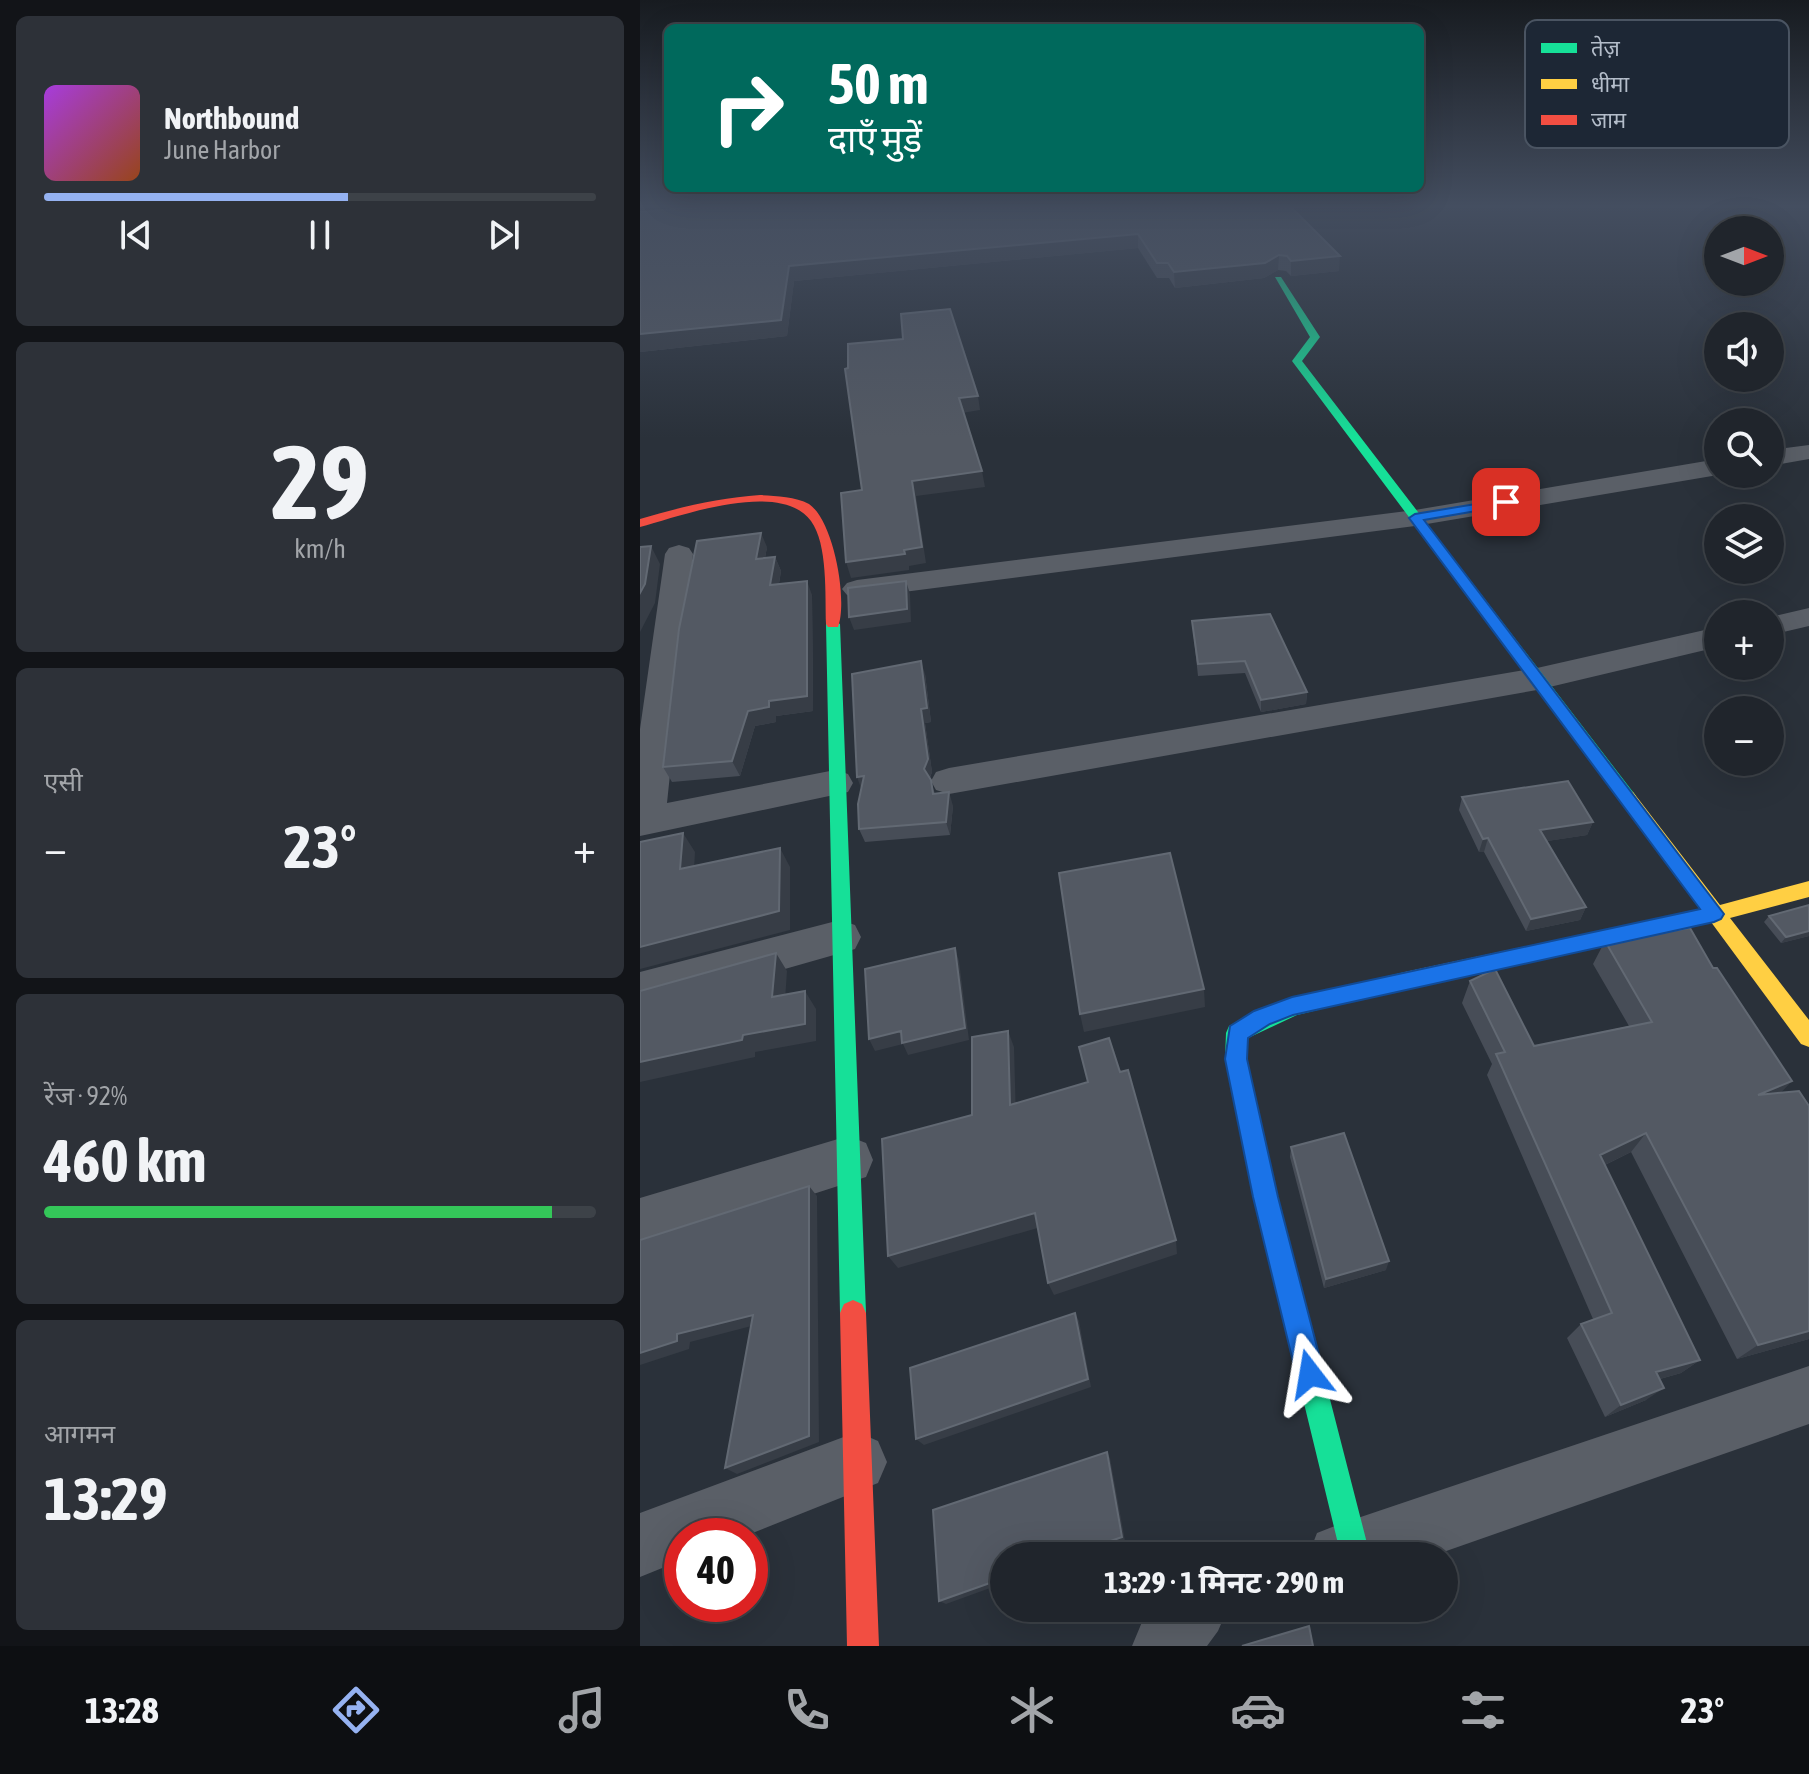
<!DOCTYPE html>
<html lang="hi">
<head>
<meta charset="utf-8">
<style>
	body { margin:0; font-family:"Asap Condensed","Noto Sans Devanagari",sans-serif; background:#2d3138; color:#f1f3f6; height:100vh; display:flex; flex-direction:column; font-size:30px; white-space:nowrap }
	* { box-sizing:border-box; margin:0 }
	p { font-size:26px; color:#a2a5a9 }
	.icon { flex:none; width:44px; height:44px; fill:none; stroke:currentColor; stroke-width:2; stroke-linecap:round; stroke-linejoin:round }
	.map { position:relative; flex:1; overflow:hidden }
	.details { display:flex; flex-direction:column; gap:16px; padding:16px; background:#121418; width:640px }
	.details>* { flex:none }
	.guide { position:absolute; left:24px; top:24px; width:760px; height:168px; border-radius:12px; box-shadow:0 8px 32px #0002,0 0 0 2px #3d4248; background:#00695c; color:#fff; overflow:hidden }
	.needle { width:52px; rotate:90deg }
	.fabs { position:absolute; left:1064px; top:216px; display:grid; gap:16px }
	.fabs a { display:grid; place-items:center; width:80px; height:80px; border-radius:50%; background:#20252c; box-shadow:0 8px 32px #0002,0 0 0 2px #3d4248; font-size:40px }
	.speed { position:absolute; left:24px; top:1518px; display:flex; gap:16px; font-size:40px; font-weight:700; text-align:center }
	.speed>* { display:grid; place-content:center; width:104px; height:104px; border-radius:50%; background:#20252c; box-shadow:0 8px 32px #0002,0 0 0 2px #3d4248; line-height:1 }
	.speed .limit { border:12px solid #d22; background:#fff; color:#111 }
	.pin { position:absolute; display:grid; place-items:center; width:68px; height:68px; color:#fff; margin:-34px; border-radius:16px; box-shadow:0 4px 12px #0006 }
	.me { position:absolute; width:88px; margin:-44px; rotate:346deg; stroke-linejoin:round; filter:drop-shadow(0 0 6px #0008) }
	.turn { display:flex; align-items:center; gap:28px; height:168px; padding:0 32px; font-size:36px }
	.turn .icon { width:104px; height:104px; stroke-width:2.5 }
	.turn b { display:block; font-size:56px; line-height:68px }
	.big { font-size:60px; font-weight:700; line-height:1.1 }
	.details .widget { flex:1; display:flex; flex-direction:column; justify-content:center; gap:12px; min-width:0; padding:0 28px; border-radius:12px; background:#2d3138 }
	.details .dial { align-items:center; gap:0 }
	.dial b { font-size:104px; line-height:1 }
	.song { display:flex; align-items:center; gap:24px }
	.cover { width:96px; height:96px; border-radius:12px; background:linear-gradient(135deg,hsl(280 70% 55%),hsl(20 70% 35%)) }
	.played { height:8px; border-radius:4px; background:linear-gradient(90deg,#95b2f1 55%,#3d4248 55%) }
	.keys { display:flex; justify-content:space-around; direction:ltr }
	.heat { display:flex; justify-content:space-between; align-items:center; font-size:44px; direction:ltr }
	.charge { height:12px; border-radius:6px; background:linear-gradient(90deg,#34c759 92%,#3d4248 0) }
	.trip { position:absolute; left:350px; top:1542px; width:468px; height:80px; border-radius:40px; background:#20252c; box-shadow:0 8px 32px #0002,0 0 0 2px #3d4248; font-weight:700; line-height:80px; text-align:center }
	.tabs { display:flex; height:128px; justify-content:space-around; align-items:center; background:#0d0f12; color:#a2a5a9 }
	.tabs .icon { width:56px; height:56px }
	.tabs .active { color:#95b2f1 }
	.tabs b { font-size:36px; color:#f1f3f6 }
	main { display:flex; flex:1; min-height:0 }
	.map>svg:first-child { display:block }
</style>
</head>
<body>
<main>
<section class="details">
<div class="widget">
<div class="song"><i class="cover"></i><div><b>Northbound</b><p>June Harbor</p></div></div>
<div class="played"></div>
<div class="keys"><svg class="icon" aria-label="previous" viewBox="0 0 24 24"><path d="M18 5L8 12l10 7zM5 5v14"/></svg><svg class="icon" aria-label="pause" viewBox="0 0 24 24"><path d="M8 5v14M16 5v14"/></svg><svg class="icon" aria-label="next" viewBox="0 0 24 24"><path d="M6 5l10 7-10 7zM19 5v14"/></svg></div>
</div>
<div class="widget dial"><b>29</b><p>km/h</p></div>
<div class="widget"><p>एसी</p>
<div class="heat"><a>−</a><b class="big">23°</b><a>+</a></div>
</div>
<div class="widget"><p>रेंज · 92%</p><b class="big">460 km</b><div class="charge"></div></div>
<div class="widget"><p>आगमन</p><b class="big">13:29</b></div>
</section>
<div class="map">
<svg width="1169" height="1646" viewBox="0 0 1169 1646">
	<rect width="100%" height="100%" fill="#2a313a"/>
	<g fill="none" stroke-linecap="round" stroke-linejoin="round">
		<path fill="#5a5f67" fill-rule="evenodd" d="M1169,445v14l-39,7v-16z
			M1078,459v15h2l-2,1 -303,51 -558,72 -10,-3 -5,-6 5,-6 10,-3 558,-70z
			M39,545l10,3 4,6 -26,249 168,-33 13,4 5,9 -5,9 -208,44v-107l25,-175 4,-6z
			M1169,608v18l-39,9v-18z
			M1078,627v20l-181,43 -588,104 -13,-4 -5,-9 5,-9 13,-4 588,-100z
			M200,920l15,5 6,12 -6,12 -215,61v-38z
			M208,1136l18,7 7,17 -7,17 -226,73v-52z
			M1169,1366v58l-377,132h-124l9,-23 23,-9z
			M217,1432l21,9 9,21 -9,21 -133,53h-63v24l-42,17v-64z
			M513,1608h75l-10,23 -11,15h-75l10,-24z"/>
		<path fill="#16e098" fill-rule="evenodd" d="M635,277h6l39,60 -18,24 331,431 3,4 -3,4h-12l-329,-439 18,-24z
			M193,620l7,4 26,689 -4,9 -9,4 -9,-4 -4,-9 -14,-689z
			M765,972l7,3 3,6 -3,6 -115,28 -49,23 -1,21 31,138 91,354 -2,5h-26l-87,-359 -29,-138 1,-26 3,-7 20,-11 48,-18z"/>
		<path fill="#ffcf43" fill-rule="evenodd" d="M987,790l6,2 87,113 89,-24v16l-79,21 79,102v27l-8,-3 -90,-122 -306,68 -7,-3 -3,-6 3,-6 7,-3 296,-63 -80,-109 -3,-4 3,-4z"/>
		<path fill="#f24e42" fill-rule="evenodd" d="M120,495c15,1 35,1 49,9 25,17 39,97 29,123h-10l-2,-3c-1,-28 2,-80 -15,-103 -31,-42 -130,-5 -171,6v-8c40,-12 79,-21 120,-24z
			M213,1300l9,4 4,9 13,333h-32l-7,-333 4,-9z"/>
	</g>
	<path fill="#474d57" d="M651,207l48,64 -48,5 -5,-5 -8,-1 -14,8 -89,10 -6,-10h-12l-19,-30 -344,33 -7,55 -147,16v-140z
		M127,547l-2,11 10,-1 6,14 -2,13 33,11 1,116 -37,5v6l-21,4 -15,50 -68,6 -9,-15z
		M552,621l115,71 -1,12 -45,8 -16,-39 -47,3z
		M285,674l6,48 -6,1 7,49 -2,6 5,16 18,12 -3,29 -85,7 -6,-13z
		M822,797l131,25 -6,13 -40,6 39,66 -6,13 -54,11 -42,-79h-5l-20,-42z
		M1129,916l40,20 -28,7 -17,-21z
		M965,941l176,152 28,246 -72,20 -106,-207 -26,13 95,195 -19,13 -21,6 -14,21 -41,17 -38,-79 14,-14 12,-5 -106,-244 5,-11 -30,-61 8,-22 64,65 95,-20 -36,-62z
		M651,1147l95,123 -62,18 -34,-131z"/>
	<path fill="#373d46" d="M498,234v14l-344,33 -7,55 -147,16v-18l149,-68z
		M639,255l-1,15 -14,8 -89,10 -1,-16z
		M700,256l-1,15 -48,5v-15z
		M338,396l2,14 -18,3 -3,-15z
		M342,471l3,16 -69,9 10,67 -17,3v4l-58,8 -5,-16 66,-81z
		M121,533l6,14 -5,26 -6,-14z
		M11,546l9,18 -5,39 -15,29v-39z
		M135,557l6,14 -5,29 -6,-15z
		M167,581l5,14 1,116 -37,5v6l-21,4 -15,50 -8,-15 16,-50 21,-10z
		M266,581l4,13 1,28 -57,8 -5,-13z
		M281,661l4,13 6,48 -6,1 7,49 -4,10 -4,-13 -3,-60z
		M667,692l-1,12 -45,8v-12z
		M224,776l-2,15 -5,-14z
		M309,792l4,14 -3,29 -4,-13z
		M953,822l-6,13 -52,8 5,-13z
		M43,833l12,19 -2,36 -13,-19z
		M848,838l-4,14h-5l4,-13z
		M140,848l10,19v63l-150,39v-22z
		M946,907l-6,13 -54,11 5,-12z
		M1169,931v5l-28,7 5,-6z
		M315,948l4,13 10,79 -61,15 -5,-11 -28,7 -6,-12z
		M136,953l11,18 -3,44 -12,-18z
		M564,989l1,18 -121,25 -4,-18z
		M165,991l11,18v32l-61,11v5l-115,25v-20l103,-27z
		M368,1031l6,16 2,73 -6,-15z
		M1152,1081l-19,20 -15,-6z
		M1006,1133l-15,19 -45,22 14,-19z
		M169,1186l8,10 2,246 -82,32 -12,-6z
		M395,1213l6,14 -143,41 -10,-12z
		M536,1240l1,14 -123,41 -6,-12z
		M749,1261l-3,9 -62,18 2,-9z
		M435,1313l4,8 12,66 -167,58 -8,-6z
		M113,1315l10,8 -73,19 -1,7 -49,16v-12l37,-19z
		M1169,1331v8l-72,20 21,-14z
		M1060,1360l-19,13 -43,12 18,-13z
		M1024,1388l-18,12 -41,17 16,-12z
		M467,1452l3,6 15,83 -44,15h-13z
		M364,1578v5l-58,21 -7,-3z"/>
	<path fill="#535963" stroke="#626973" stroke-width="2" d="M58,207h593l49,49 -49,5 -4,-5 -8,-1 -14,8 -91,9 -6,-9h-11l-19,-29 -349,32 -8,54 -141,14v-122z
		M310,309l28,87 -19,2 23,73 -70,10 10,66 -18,3 1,4 -59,8 -5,-69 21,-3 -17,-121 3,-1v-24l55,-5 -2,-25z
		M121,533l-5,26 19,-2 -5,28 37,-4v115l-38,5v6l-21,4 -16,50 -69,6 16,-138 18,-88z
		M11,546l-6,38 -5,9v-46z
		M266,581l1,28 -58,8 -1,-29z
		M630,614l37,78 -46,8 -16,-39 -47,3 -6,-43z
		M281,661l6,47 -6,1 7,50 -4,10 7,11 2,14 16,-2 -3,30 -87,7 -1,-25 6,-28 -7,1 -5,-103z
		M928,781l25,41 -53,8 46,77 -55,12 -43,-81 -5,1 -21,-42z
		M43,833l-3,36 100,-21 -1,63 -139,36v-105z
		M530,853l34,136 -124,25 -21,-141z
		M1169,905v26l-23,6 -17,-21z
		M1050,928l23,40h4l75,113 -34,14 41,-4 10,15v225l-51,14 -112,-212 -46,22 100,205 -44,12 8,16 -43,17 -40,-81 31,-11 -116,-259 9,-2 -35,-71 25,-12 39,77 118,-24 -47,-81z
		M315,948l10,80 -63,15 -1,-12 -32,8 -4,-70z
		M136,953l-4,44 33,-6v33l-62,11 -1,5 -102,22v-71z
		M368,1031l2,74 78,-23 -9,-35 30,-9 11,34 8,-2 48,170 -128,43 -13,-70 -147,43 -6,-117 90,-24v-78z
		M704,1133l45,128 -63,18 -35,-132z
		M169,1186v250l-84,32 28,-153 -76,19v7l-37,12v-113z
		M435,1313l13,66 -172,60 -6,-71z
		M467,1452l15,85 -54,19h-64v22l-65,23 -6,-91z
		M669,1626l4,20h-71z"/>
	<linearGradient id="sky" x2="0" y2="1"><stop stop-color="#171b20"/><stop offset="0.47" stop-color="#444e60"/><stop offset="1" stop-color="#444e60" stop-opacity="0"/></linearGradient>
	<rect width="1169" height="438" fill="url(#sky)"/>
	<path fill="#1a73e8" stroke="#114b97" stroke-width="2" d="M866,499l7,3 -2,3 -87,15 300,394 -3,5 -7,3 -421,93 -23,9 -22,14 -1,21 31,138 46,177 -4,10 -10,4 -10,-4 -4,-10 -43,-177 -28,-138 5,-33 24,-15 38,-14 408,-88 -291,-391 6,-4z"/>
	<rect x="885" y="20" width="264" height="128" rx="12" fill="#1d2735" stroke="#4a5462" stroke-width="2"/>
	<rect x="901" y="43" width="36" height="10" fill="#16e098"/>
	<rect x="901" y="79" width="36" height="10" fill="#ffcf43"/>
	<rect x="901" y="115" width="36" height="10" fill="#f24e42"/>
	<g font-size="22" fill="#b4bdca">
		<text x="951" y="56">तेज़</text>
		<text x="951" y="92">धीमा</text>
		<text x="951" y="128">जाम</text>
	</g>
</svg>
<div class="fabs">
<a><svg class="needle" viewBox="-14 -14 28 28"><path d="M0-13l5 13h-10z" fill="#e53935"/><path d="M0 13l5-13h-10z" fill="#a2a5a9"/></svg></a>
<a><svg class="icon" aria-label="sound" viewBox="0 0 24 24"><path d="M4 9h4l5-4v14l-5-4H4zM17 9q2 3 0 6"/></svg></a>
<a><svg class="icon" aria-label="search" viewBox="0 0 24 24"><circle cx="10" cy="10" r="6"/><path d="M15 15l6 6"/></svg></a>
<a><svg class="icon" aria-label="layers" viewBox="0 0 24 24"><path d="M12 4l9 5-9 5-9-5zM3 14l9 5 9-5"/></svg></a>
<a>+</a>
<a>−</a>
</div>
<div class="speed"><div class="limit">40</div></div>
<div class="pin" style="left:866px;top:502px;background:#d93025"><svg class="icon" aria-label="arrive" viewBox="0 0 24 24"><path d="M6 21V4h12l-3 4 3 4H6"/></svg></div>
<svg class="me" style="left:670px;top:1374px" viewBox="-20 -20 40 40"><path d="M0-17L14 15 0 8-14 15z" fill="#1a73e8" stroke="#fff" stroke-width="4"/></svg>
<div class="trip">13:29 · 1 मिनट · 290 m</div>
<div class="guide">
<div class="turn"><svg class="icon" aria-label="right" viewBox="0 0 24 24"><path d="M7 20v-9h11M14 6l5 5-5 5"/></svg><div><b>50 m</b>दाएँ मुड़ें</div></div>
</div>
</div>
</main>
<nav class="tabs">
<b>13:28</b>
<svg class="icon active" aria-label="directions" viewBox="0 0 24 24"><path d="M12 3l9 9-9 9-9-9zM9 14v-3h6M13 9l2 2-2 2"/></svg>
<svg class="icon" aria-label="music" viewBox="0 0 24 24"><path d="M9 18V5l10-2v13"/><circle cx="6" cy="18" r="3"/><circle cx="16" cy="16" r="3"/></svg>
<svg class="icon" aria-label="phone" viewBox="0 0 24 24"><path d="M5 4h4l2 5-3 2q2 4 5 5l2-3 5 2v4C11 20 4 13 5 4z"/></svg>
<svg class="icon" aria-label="climate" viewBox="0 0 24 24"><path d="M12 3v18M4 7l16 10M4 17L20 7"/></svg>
<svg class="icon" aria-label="car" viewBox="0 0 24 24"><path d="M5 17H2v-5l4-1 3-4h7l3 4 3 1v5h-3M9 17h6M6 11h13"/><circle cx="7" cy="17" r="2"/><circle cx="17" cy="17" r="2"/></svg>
<svg class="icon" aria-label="filters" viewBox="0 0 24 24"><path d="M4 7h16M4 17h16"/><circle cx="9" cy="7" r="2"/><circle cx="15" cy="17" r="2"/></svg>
<b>23°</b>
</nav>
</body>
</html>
